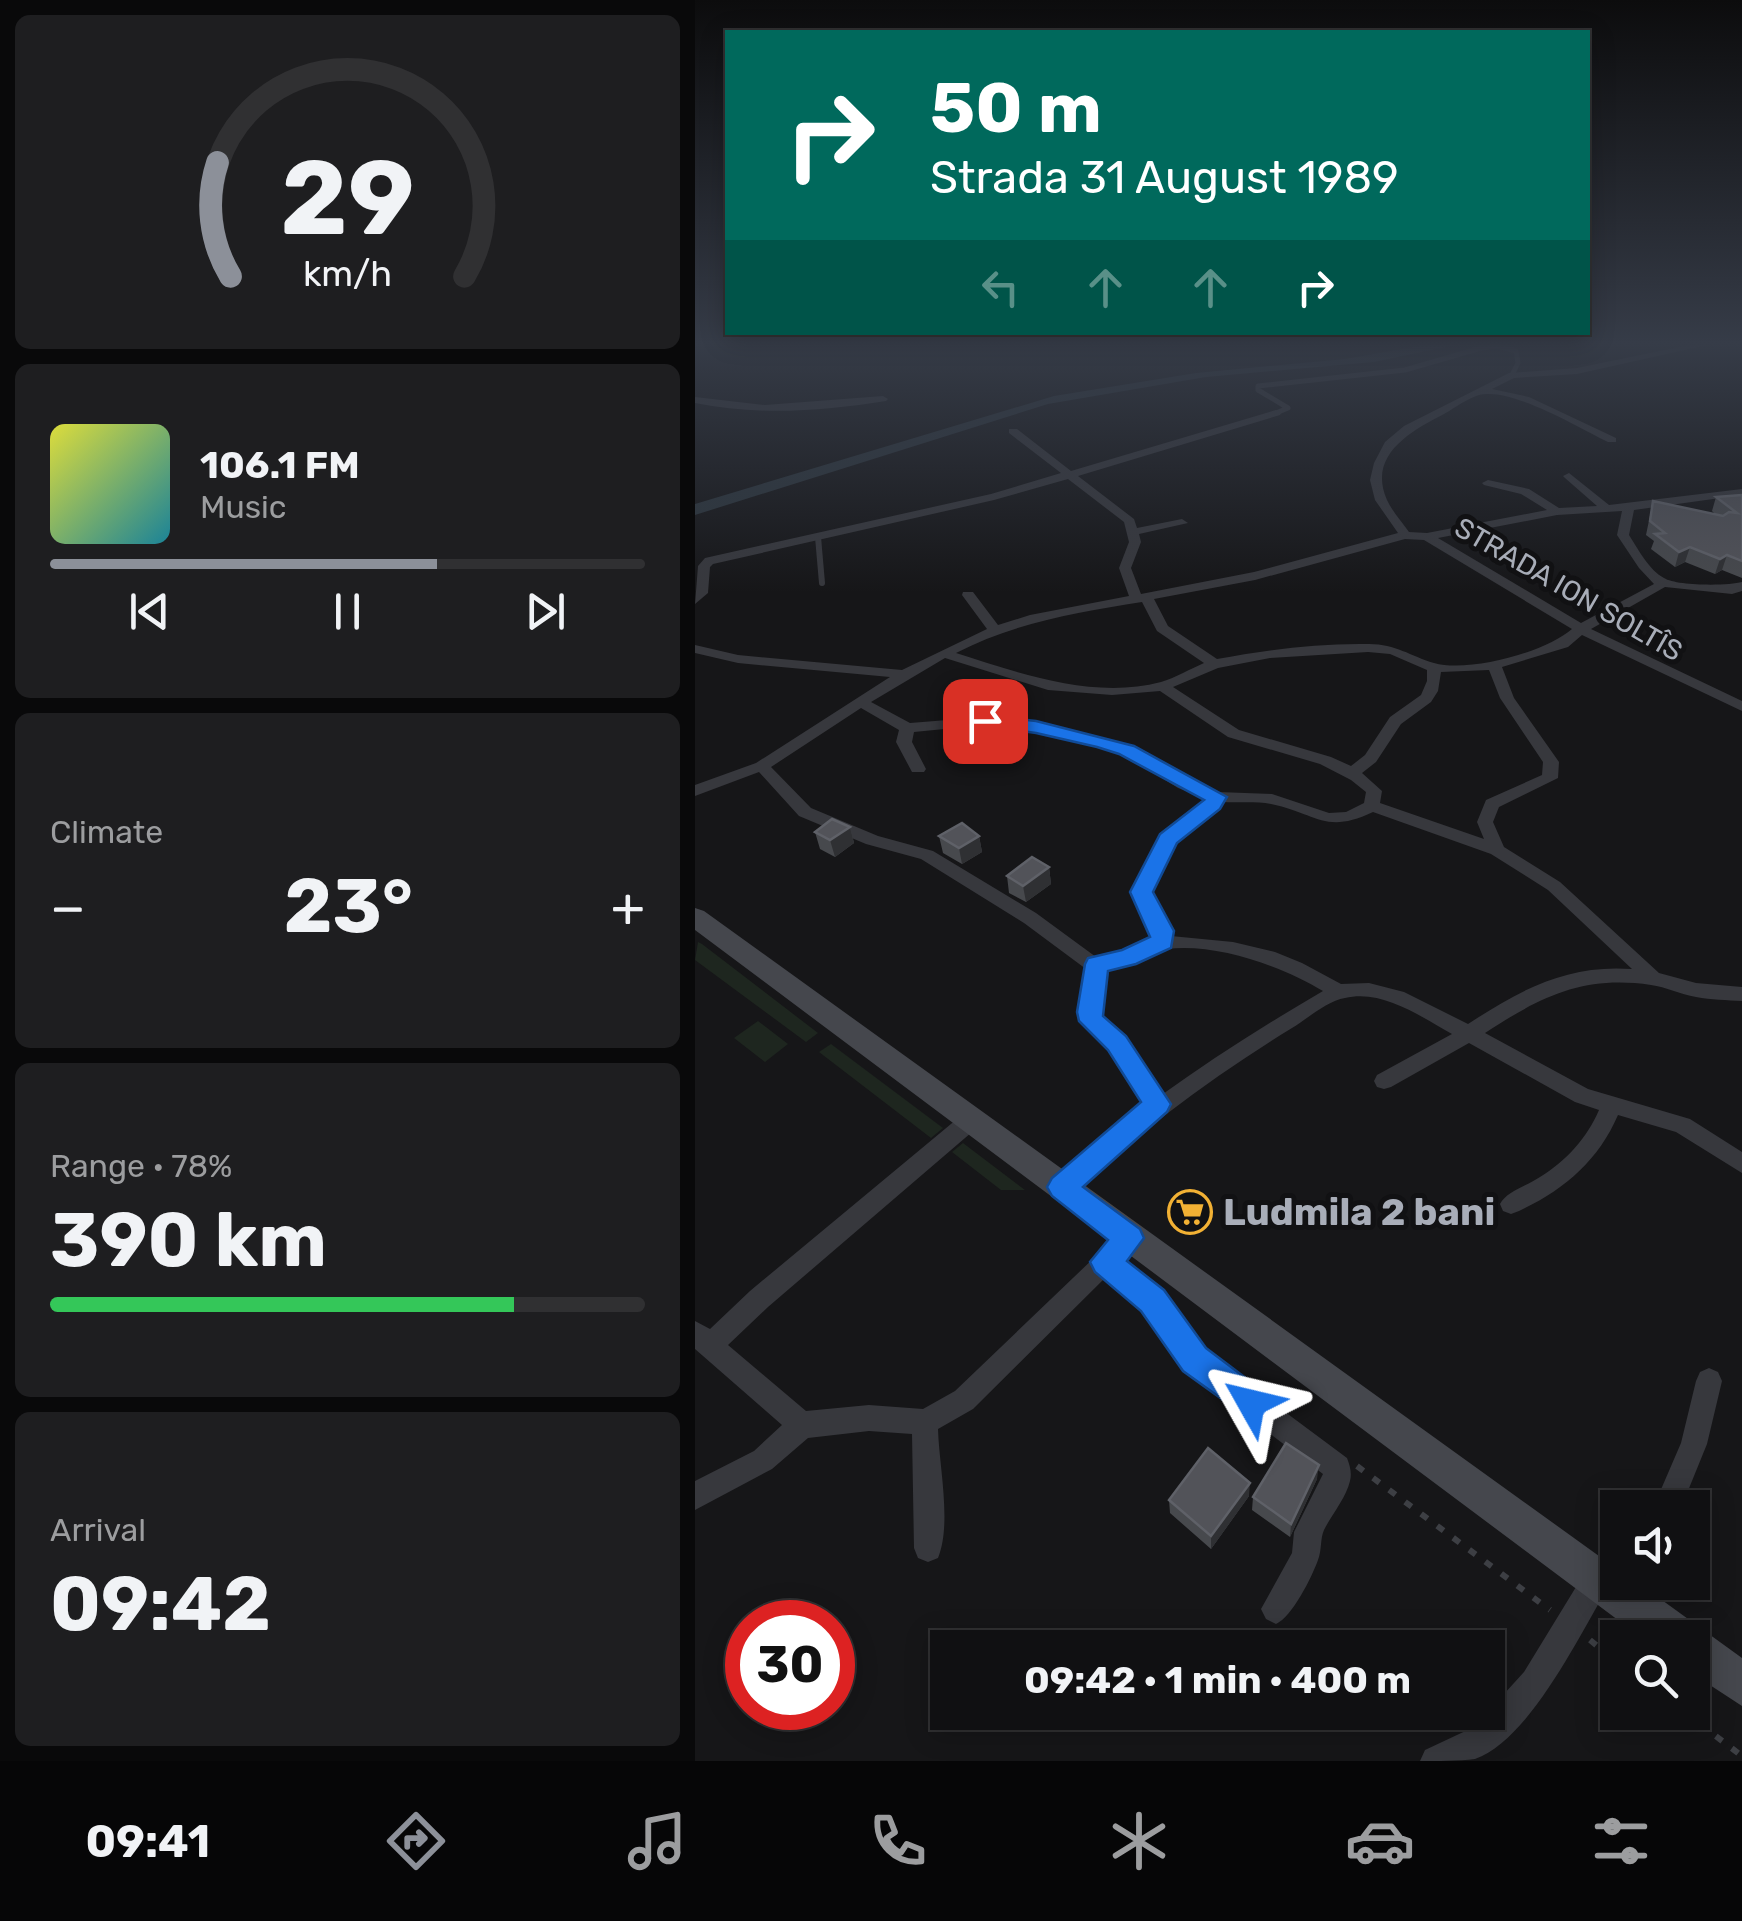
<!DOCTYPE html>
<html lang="en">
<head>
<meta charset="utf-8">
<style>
	body { margin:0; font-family:Rubik,sans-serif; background:#1e1e20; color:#f1f3f6; height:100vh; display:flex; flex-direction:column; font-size:38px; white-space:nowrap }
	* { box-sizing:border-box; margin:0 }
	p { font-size:32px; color:#9c9d9f }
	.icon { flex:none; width:55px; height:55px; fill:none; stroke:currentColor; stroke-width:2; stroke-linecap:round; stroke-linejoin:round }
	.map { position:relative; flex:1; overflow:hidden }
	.drawer { display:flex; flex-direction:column; gap:15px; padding:15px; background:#09090a; width:695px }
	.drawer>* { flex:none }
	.top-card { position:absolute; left:30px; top:30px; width:865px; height:305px; border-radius:0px; box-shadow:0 5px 25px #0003,0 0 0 2px #303032; background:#00695c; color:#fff; overflow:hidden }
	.tools { position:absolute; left:905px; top:1490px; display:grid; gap:20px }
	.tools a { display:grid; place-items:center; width:110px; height:110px; border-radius:0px; background:#101012; box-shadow:0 5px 25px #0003,0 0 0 2px #303032; font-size:50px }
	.speed { position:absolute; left:30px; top:1600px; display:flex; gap:20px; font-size:50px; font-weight:700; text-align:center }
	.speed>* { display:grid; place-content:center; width:130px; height:130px; border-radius:50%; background:#101012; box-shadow:0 5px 25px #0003,0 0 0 2px #303032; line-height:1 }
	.speed .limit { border:15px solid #d22; background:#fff; color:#111 }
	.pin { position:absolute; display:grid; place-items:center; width:85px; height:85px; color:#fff; margin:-42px; border-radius:20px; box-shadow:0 5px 15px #0006 }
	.me { position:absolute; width:110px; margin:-55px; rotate:307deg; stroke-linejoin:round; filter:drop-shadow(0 0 8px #0008) }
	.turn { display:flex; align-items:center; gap:35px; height:210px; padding:0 40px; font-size:45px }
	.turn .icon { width:130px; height:130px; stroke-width:2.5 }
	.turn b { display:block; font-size:70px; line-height:85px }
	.lanes { display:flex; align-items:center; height:95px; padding:0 40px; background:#0003; justify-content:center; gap:50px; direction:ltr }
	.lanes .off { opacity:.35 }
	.big { font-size:75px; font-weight:700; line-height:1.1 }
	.drawer .widget { flex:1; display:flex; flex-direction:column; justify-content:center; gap:15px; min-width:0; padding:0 35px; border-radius:15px; background:#1e1e20 }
	.drawer .dial { align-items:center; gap:0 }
	.dial svg { height:260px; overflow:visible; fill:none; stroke:#303032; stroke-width:7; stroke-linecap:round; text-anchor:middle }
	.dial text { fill:#f1f3f6; stroke:none }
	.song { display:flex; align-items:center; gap:30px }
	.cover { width:120px; height:120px; border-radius:15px; background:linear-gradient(135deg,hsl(60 70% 55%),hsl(190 70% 35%)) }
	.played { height:10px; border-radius:5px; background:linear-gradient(90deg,#8c9099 65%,#303032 65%) }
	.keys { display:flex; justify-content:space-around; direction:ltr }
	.heat { display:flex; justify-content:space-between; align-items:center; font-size:55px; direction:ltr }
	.charge { height:15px; border-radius:8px; background:linear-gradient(90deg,#34c759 78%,#303032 0) }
	.trip { position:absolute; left:235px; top:1630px; width:575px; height:100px; border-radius:0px; background:#101012; box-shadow:0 5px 25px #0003,0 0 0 2px #303032; font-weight:700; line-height:100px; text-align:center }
	.tab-bar { display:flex; height:160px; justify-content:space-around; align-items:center; background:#060607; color:#9c9d9f }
	.tab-bar .icon { width:70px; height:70px }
	.tab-bar .on { color:#8c9099 }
	.tab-bar b { font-size:45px; color:#f1f3f6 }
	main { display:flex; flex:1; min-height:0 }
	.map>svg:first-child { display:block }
</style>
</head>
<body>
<main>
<section class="drawer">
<div class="widget dial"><svg viewBox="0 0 100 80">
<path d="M14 69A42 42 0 1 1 86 69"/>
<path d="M14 69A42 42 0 0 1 10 34" stroke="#8c9099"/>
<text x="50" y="56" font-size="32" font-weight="700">29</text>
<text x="50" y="72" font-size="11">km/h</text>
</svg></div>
<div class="widget">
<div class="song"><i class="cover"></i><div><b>106.1 FM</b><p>Music</p></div></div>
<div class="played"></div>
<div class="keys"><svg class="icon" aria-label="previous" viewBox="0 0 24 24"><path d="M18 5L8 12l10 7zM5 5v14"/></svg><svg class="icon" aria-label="pause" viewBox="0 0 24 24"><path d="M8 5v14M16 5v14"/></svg><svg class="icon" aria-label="next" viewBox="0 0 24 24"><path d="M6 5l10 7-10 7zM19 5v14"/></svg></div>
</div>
<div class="widget"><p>Climate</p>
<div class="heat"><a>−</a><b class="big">23°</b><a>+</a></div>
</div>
<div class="widget"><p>Range · 78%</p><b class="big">390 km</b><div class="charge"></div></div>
<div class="widget"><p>Arrival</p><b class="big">09:42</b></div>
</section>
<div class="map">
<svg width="1047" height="1761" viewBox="0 0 1047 1761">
	<rect width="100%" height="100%" fill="#161618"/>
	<path fill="#1e261f" d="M3,942l4,2 116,89 -12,9 -111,-82z
		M63,1021l30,23 -23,18 -31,-24z
		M136,1044l112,84 -12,10 -112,-86z
		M268,1143l62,47h-24l-49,-38z"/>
	<path fill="#2c353c" d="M730,345h30l-81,17 -168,15 -158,27 -353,111v-11l359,-108 142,-23 149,-14z"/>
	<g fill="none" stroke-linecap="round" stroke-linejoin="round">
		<path stroke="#3d3f44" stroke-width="6" stroke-dasharray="8 12" stroke-linecap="butt" d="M662,1466l193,144
			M895,1640l27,22
			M989,1712l58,44"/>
		<path stroke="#37383d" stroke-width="5" d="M581,413l12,-5 -30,-18v-4l147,-16 76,-22 16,-2 19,5 2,12 -6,12"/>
		<path stroke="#37383d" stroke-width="6" d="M123,537l4,46"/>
		<path stroke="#37383d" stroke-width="9" d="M400,979l2,-14"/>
		<path stroke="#37383d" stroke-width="11" d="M400,977l-6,35 3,9 25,22 41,61"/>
		<path fill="#37383d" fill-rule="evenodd" d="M994,345h18l-130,29 -63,4 -22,11 37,8 87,41v4h-8c-30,-15 -89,-50 -122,-48 -13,0 -31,14 -42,20 -33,17 -77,41 -57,86 5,11 15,22 22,32l18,1 120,-23 -26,-16 -37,-9 -2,-2 6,-3 41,9 30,19 38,-2 -32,-28 -2,-2 6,-3 40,32 133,-16v6l-108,15 -5,25c9,14 20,35 35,43 12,8 64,8 78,4v9l-10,3 -67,-7 -74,42 151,72v10l-160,-76 -14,12 -66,20 12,31 45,64 -1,16 -59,29 -6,15 11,25 56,35 99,91 37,10 46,4v14c-15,-1 -31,-1 -46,-4 -16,-3 -30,-10 -45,-12 -68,-10 -111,12 -166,48l103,56 102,30 52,33v21l-66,-41 -58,-17c-20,46 -54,75 -99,96l-8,3 -8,-3 -3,-7c7,-13 27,-18 40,-27 26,-16 47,-39 59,-67l-24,-8 -106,-59 -78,44 -7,2 -7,-2 -3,-6 3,-6 75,-41c-31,-17 -69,-45 -107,-36 -18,3 -38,21 -53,30 -80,49 -153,104 -222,166l-8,3 -8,-3 -3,-7 3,-7c84,-73 173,-133 269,-189 -41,-25 -107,-48 -156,-42 -25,3 -49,28 -81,20l-62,-46 -103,-64 -55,-15 -67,-28 -40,-44 -64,24v-11l61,-22 134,-86 -152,-14 -43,-10v-8l43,10 164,15 85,-41 -25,-34 1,-3h10l25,33 32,-10 99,-19 -10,-28 10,-26 -5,-20 -56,-43 -74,21 -281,64 -3,3 -2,26 -13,11 3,-38 7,-8 286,-64 70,-21 -52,-40v-4h8l54,42 205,-61 5,3 -1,2 -202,61 56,43 3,9 45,-9 6,4 -49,11 2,8 -10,26 10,26 113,-22 144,-39 -23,-33 -5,-20 4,-17 11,-21 19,-16 105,-53 68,-5zM927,511l-5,24 22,33 15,16 -73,39 -143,-85 119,-23zM710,539l19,1 148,89c-26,23 -103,44 -138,34 -24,-7 -38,-19 -65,-19 -51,-1 -103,6 -152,15l-49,-33 -14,-27 101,-19zM447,602l15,29 47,32c-14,6 -29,15 -43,19 -68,18 -142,-9 -205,-29 58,-30 122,-41 186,-51zM673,652l22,2 37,16v11l-6,14 -31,22 -25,38 -14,11 -20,-9 -92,-27 -66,-43 45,-19 52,-10zM250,658l103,32 64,5 48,-4 68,46 92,27 31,16 15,12 -2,11 -18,9 -17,1 -57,-19 -54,-2 -28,-12 -58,-33 -96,-25 -51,-5 -75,6 -39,-21zM794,670l11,28 43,64 -1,13 -56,25 -9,22 7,17 -104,-36 2,-12 -20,-18 14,-11 25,-38 30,-22 7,-11 3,-19zM166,708l38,22 -3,12 16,30h12l2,-3 -14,-27 2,-10 71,-7 51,6 86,22 56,35 29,11 -45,36 -30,57 21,47 -29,13 -28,5 -60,-44 -103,-62 -55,-15 -67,-28 -40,-41zM527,802c16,1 34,-1 49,2 45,9 54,31 102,8l118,42 57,36 84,79c-65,-5 -112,21 -164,55l-64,-32 -35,-9 -28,1 -39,-21 -27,-11 -42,-10 -62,-6 -21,-44 25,-50z
			M188,396l5,3 -2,2c-62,10 -129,15 -191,2v-6l70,8z
			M276,1111l8,3 3,6 -3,6 -211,181 -40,38 78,66 63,-6 54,4 32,-18 166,-159 8,-4 8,4 4,7 -19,22 39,32 42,58 144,107c3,8 5,15 3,23 -4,17 -18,33 -26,49 -4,9 -2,20 -6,30 -6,17 -26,57 -42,64l-10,-5 -5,-10 31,-56 2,-21 29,-58 -138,-105 -42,-60 -37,-32 -133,132 -35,20c1,37 14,95 0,129l-10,4 -10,-4 -4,-10 -2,-114 -43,-3 -61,7 -36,31 -77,41v-29l59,-30 28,-26 -87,-76v-28l15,8 40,-38 213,-177z
			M1014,1368l9,4 4,9 -15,63 -26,64h-28l28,-65 15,-62 4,-9z
			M902,1565l10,4 4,10 -4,10c-29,49 -78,151 -132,170 -16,2 -38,2 -55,2l5,-11 49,-23 50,-55 63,-103z"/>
		<path fill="#45474d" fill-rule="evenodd" d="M0,908l9,3 913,658v13h20l105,76v48l-49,-32v-36h-51l-947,-708z"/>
	</g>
	<path fill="#47494d" d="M1047,495v83l-20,-8 -7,4 -30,-12 -10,5 -24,-18 3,-8 -8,-6 7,-34 63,14 -4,-4 4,-14z
		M155,827l4,16 -19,14 -15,-8 -5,-17z
		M244,836h40l3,16 -20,12 -19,-11z
		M354,867l2,17 -25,18 -17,-9 -2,-17z
		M622,1479l-27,58 -38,-27 1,-13z
		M554,1496l-38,53 -41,-36 -1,-13z"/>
	<path fill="#2f3033" d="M995,547l-5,15 -10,5 4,-15z
		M1032,555l-5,15 -7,4 5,-15z
		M155,827l4,16 -19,14 -5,-17z
		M284,836l3,16 -20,12 -3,-16z
		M354,867l2,17 -25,18 -3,-16z
		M624,1465l-2,14 -27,58 1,-13z
		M555,1483l-1,13 -38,53v-13z"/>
	<path fill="#525359" stroke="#5f6168" stroke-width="2.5" d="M1047,495v66l-15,-6 -7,4 -30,-12 -11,5 -24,-18 10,-1 -15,-12 3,-20 70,15 6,-4 8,1 -21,-16z
		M137,819l18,8 -20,13 -15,-8z
		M267,823l17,13 -20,12 -20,-12z
		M337,857l17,10 -26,19 -16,-10z
		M591,1443l33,22 -28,59 -38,-27z
		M513,1448l42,35 -39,53 -42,-36z"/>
	<linearGradient id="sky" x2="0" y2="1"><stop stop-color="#0c0c0d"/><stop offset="0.58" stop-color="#363c48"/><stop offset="1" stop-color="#363c48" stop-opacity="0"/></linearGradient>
	<rect width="1047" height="592" fill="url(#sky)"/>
	<path fill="#1a73e8" stroke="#114b97" stroke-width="2.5" d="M290,715l51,6 98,25 93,51 -7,12 -43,34 -24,49 21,39 -3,17 -35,16 -28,7 -5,45 23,20 45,68 -4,8 -84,75 57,42 4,9 -17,23 37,29 42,58 57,43 5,12 -5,12 -12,5 -68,-49 -42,-60 -46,-39 -5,-10 18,-22 -56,-44 -5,-9 5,-9 89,-76 -33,-52 -29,-29 -2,-9 8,-48 3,-6 34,-8 28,-13 -20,-45 30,-58 44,-34 -85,-46 -22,-7 -61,-14 -58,-8 -3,-4z"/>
	<defs>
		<g id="supermarket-ring" transform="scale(2.25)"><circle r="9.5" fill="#111113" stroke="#f2b134" stroke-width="1.5"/><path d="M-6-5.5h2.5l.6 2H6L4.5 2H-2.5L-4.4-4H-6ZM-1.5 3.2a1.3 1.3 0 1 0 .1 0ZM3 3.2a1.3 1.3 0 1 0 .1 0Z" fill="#f2b134"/></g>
	</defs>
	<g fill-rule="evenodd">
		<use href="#supermarket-ring" x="495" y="1212"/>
	</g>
	<g text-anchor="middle" stroke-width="10" stroke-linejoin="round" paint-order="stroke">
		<g font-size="28" fill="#a8adb8" stroke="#111113">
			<text transform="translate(874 589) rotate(30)" y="10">STRADA ION SOLTÎS</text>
		</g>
		<g font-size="38" font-weight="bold" fill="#a8adb8" stroke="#111113" text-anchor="start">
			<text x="528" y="1225">Ludmila 2 bani</text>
		</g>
	</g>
</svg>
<div class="tools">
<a><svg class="icon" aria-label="sound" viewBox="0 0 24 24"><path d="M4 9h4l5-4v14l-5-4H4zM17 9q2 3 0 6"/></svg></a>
<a><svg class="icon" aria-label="search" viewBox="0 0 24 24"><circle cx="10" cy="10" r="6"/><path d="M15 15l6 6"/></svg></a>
</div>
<div class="speed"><div class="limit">30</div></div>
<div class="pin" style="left:290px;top:721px;background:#d93025"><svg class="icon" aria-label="arrive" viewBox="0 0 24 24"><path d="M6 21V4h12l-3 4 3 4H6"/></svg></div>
<svg class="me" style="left:556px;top:1403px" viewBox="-20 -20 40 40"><path d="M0-17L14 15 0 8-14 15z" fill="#1a73e8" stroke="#fff" stroke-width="4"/></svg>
<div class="trip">09:42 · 1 min · 400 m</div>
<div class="top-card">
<div class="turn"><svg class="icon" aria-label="right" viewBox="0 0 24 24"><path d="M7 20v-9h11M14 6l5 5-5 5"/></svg><div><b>50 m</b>Strada 31 August 1989</div></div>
<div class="lanes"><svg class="icon off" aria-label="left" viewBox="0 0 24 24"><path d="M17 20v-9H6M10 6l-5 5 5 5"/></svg><svg class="icon off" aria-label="ahead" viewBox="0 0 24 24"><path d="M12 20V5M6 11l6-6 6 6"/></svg><svg class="icon off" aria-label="ahead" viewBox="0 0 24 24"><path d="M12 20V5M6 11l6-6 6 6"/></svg><svg class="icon" aria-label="right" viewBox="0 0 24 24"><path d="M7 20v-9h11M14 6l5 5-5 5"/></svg></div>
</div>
</div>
</main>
<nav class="tab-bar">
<b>09:41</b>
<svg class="icon on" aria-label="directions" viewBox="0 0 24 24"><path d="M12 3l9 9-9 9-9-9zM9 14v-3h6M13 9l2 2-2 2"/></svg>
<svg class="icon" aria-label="music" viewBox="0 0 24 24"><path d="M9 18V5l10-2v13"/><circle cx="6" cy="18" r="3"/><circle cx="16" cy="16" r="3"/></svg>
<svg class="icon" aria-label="phone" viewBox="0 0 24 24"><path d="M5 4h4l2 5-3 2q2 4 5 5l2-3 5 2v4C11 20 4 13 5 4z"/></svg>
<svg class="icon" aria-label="climate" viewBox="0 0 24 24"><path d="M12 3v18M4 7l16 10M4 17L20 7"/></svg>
<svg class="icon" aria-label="car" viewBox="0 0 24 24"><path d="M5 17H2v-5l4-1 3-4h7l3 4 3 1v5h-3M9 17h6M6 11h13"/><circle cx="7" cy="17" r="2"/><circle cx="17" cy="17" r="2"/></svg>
<svg class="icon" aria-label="filters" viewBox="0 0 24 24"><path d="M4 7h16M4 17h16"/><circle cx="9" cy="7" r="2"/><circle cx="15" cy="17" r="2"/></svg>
</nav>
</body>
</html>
